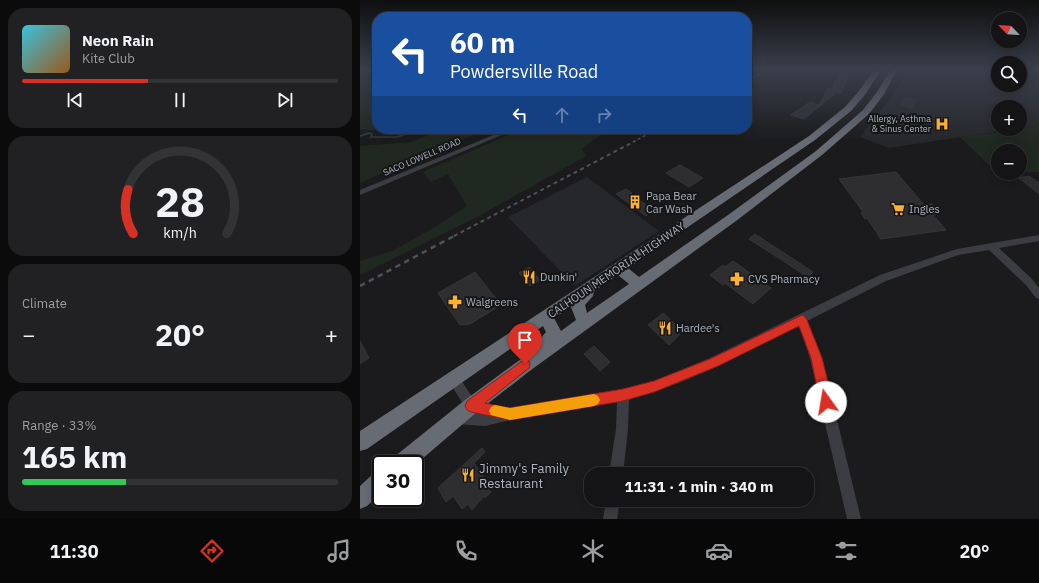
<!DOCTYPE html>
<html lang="en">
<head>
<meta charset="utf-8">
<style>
	body { margin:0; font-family:"IBM Plex Sans",sans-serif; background:#212123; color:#f1f3f6; height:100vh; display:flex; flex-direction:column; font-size:15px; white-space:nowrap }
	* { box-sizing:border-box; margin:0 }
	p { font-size:13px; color:#9d9ea1 }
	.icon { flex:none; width:22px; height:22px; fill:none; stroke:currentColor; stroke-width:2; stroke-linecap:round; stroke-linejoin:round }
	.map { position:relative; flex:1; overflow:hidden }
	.side { display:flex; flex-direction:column; gap:8px; padding:8px; background:#0b0b0c; width:360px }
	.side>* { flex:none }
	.top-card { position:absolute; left:12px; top:12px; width:380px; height:122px; border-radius:16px; box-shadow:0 2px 10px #0003,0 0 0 1px #333335; background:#1a4fa0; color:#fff; overflow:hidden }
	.needle { width:26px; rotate:295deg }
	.buttons { position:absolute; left:631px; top:12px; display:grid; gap:8px }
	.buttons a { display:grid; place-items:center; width:36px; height:36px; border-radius:50%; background:#141416; box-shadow:0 2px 10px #0003,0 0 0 1px #333335; font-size:20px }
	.speed { position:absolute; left:12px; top:455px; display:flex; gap:8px; font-size:20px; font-weight:700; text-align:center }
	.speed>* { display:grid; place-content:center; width:52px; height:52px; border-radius:50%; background:#141416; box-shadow:0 2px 10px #0003,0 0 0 1px #333335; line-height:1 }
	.speed .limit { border:2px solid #111; border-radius:6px; background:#fff; color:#111 }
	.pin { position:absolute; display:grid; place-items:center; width:34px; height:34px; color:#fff; margin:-41px -17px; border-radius:50% 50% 50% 0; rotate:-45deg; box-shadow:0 0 4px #0007 }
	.pin .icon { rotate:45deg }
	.me { position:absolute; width:44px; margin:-22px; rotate:347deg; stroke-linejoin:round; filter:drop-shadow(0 0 3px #0008) }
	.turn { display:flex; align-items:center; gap:14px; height:84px; padding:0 12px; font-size:18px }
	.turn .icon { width:52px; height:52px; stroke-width:2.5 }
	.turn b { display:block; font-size:28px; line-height:34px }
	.lanes { display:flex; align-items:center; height:38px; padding:0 12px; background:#0003; justify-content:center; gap:20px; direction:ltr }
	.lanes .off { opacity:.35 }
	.big { font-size:30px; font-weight:700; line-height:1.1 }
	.side .tile { flex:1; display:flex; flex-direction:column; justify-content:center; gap:6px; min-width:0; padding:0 14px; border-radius:16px; background:#212123 }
	.side .dial { align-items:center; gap:0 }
	.dial svg { height:104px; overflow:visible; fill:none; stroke:#333335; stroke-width:7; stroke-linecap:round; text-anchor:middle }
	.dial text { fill:#f1f3f6; stroke:none }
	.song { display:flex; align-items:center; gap:12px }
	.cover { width:48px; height:48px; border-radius:6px; background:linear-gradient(135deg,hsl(190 70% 55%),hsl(30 70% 35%)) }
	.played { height:4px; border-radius:2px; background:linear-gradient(90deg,#d93025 40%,#333335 40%) }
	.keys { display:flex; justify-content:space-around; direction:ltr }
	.heat { display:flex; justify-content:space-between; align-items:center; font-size:22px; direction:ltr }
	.charge { height:6px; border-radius:3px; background:linear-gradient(90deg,#34c759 33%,#333335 0) }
	.trip { position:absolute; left:224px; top:467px; width:230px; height:40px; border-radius:16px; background:#141416; box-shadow:0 2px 10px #0003,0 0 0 1px #333335; font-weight:700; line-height:40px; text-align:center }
	.dock { display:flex; height:64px; justify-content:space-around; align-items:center; background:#080809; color:#9d9ea1 }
	.dock .icon { width:28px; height:28px }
	.dock .active { color:#d93025 }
	.dock b { font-size:18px; color:#f1f3f6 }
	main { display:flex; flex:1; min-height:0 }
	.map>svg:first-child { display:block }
</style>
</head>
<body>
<main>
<section class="side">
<div class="tile">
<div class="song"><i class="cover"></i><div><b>Neon Rain</b><p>Kite Club</p></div></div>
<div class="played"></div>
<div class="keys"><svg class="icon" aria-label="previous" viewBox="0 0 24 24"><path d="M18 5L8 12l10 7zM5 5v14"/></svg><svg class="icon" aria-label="pause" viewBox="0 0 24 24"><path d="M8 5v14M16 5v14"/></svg><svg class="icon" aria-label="next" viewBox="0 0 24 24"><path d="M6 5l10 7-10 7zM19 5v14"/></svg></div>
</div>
<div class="tile dial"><svg viewBox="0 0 100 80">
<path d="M14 69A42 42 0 1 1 86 69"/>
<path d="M14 69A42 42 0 0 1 10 35" stroke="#d93025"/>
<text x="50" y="56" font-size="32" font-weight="700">28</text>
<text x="50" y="72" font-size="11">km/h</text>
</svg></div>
<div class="tile"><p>Climate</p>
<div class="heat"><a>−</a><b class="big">20°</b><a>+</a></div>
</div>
<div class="tile"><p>Range · 33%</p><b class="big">165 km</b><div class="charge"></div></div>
</section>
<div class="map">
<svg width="679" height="519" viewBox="0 0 679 519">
	<rect width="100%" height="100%" fill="#1b1b1d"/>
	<path fill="#26272a" d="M545,69h93v16h22v-16h16l3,2v51l-6,4 -13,2v-21h-22v22h16l-125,19 -29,-11 41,-53z
		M227,177l72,54 -84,55 -67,-69z"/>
	<path fill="#202921" d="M0,69h17v60h10l-13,1 -14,-1z
		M679,122v50h-19v-21h-22v19l-5,-1 -33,-32c19,-3 67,-6 79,-15z
		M81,129h49l-77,30 -53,24v-37l52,-4z
		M162,129h86l-26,20 4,7 -109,61 -117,58v-14l32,-10 38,-21 37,-24 -19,-32 -17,8 -8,-10z"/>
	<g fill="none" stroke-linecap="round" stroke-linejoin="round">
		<path stroke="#2f3b43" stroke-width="1.5" d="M0,136l9,-3 3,1 -1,3h26l16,-5 19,-3"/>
	</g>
	<path fill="#2e2e31" stroke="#343539" d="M481,71l9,1 -9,21 -4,-1 -33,27 -13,-4 19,-13 9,3 9,-17 4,1z
		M544,98l12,2 -3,8 -12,-3z
		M320,165l23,13 -14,9 -23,-14z
		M536,172l28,33 8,-1 8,10 -7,1 13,15 -65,9 -14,-21 -2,1 -4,-6 2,-1 -24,-33z
		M669,176l10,7v11l-20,-16z
		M266,189l6,4 -2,1 24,16 -8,6 -30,-22z
		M395,234l58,38 -5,5 -59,-38z
		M373,261l38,27 -18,16 -28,-21 -2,2 -13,-10 13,-10 2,2z
		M169,267l11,13 -10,6 -11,-13z
		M115,272l26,33 -31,19 -10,1 -22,-32z
		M303,313l20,18 -14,14 -21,-20z
		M0,341l9,17 -9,6z
		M234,346l16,16 -10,9 -16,-17z
		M122,448l3,4 -11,11 16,23 -2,2 3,4 -6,6 -1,-2 -12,14 -4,-6 -6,5 -9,-13 -7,6 -8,-14z"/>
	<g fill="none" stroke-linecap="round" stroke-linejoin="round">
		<path fill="#3b3d43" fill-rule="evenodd" d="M148,129h8l-156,66v-5z
			M679,235v6l-40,7 33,31 7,9v11l-3,-1 -10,-13 -37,-35 -31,5 -72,26 -79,40 15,37 39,161h-14l-37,-161 -11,-33c-55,28 -110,59 -170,74l-1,30 -5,45h-14l7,-45 1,-27 -107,18 -25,6 -29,-2 -4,-2 -2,-4 2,-4 4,-2 20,1 -9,-3 -18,-28 -2,-4 2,-4 4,-2 4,2 18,27 32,7 116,-19 31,-8 56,-23 170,-83 77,-26z
			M246,500h14l-3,19h-14z"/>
		<path fill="#676b74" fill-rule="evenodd" d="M515,69h7l-18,27 -13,15 -36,29 -187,128 11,9 89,-62 88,-64 47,-41 14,-18 14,-23h6l-12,24 -16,21 -47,41 -86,66 -205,149 -54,42 -62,53 -24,-1 3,-7 71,-57 71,-52 1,-6 9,-10 -3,-6 -176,123 -7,2v-20l449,-295 36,-29 13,-15zM258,275l11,9 -42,29 -2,-8 8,-9 1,-5zM211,307l5,13 -15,11 -7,-13z
			M21,470v23l-14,13 -7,3v-23l14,-13z"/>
		<path stroke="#4e5158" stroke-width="1.5" stroke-dasharray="3 2.5" stroke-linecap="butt" d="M387,81l23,-12
			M273,142l24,-13"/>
		<path stroke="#4e5158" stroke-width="2" stroke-dasharray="4 3.5" stroke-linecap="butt" d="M94,236l181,-95"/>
		<path stroke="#4e5158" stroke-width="2.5" stroke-dasharray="5.5 4.5" stroke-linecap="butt" d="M0,286l96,-51"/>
	</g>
	<linearGradient id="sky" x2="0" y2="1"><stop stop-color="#0f0f10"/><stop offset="0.49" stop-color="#393f4c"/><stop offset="1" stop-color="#393f4c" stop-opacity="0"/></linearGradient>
	<rect width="679" height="141" fill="url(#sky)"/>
	<path fill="#d93025" stroke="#8d1f18" d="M442,315l3,2 2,3 15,38 11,44 -2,4 -5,2 -4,-2 -2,-4 -9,-44 -12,-32 -81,40 -64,26 -31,9 -113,19 -39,-8 -4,-2 -2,-4 2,-5 58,-42 4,2 1,3 -1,4 -44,35 25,5 113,-19 31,-8 56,-22z"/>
	<path fill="#f59e0b" d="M234,394l4,2 2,4 -2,4 -4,2 -84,14 -19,-5 -2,-4 2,-4 4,-2 15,3z"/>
	<defs>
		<g id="hospital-bare" transform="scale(1.08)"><path d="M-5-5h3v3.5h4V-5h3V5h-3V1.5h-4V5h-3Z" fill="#fdb133" stroke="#151618" stroke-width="2.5" paint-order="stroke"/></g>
		<g id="building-bare" transform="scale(1.08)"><path d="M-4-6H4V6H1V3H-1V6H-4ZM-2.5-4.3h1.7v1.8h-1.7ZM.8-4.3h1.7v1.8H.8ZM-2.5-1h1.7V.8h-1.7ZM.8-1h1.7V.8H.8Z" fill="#fdb133" stroke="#151618" stroke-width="2.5" paint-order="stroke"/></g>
		<g id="supermarket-bare" transform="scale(1.08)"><path d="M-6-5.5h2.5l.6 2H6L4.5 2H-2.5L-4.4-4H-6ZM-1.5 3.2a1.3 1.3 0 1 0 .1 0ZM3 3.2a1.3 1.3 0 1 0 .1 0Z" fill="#fdb133" stroke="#151618" stroke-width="2.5" paint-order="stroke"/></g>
		<g id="restaurant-bare" transform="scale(1.08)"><path d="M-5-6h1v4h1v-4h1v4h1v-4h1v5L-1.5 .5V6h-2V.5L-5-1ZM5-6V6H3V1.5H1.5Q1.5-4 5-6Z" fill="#fdb133" stroke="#151618" stroke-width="2.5" paint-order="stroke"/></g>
		<g id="pharmacy-bare" transform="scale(1.08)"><path d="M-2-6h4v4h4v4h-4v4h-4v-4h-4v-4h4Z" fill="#fdb133" stroke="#151618" stroke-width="2.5" paint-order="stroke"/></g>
	</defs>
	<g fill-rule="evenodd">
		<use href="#hospital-bare" x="582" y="124"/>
		<use href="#building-bare" x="275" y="202"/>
		<use href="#supermarket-bare" x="538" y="209"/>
		<use href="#restaurant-bare" x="169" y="277"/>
		<use href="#pharmacy-bare" x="377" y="279"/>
		<use href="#pharmacy-bare" x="95" y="302"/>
		<use href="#restaurant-bare" x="305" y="328"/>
		<use href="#restaurant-bare" x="108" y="475"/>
	</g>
	<g text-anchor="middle" stroke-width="4" stroke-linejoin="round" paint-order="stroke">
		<g font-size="9" fill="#adb2bd" stroke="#151618" text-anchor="end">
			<text x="571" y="122">Allergy, Asthma<tspan x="571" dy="10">&amp; Sinus Center</tspan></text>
		</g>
		<g font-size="9" fill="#adb2bd" stroke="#151618">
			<text transform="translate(62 157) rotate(-23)" y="3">SACO LOWELL ROAD</text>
		</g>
		<g font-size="11" fill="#adb2bd" stroke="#151618" text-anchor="start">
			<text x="286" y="200">Papa Bear<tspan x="286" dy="13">Car Wash</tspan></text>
			<text x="549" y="213">Ingles</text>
			<text x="180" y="281">Dunkin'</text>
			<text x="388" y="283">CVS Pharmacy</text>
			<text x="106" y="306">Walgreens</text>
			<text x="316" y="332">Hardee's</text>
		</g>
		<g font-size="11" fill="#adb2bd" stroke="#151618">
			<text transform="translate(256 270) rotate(-34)" y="4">CALHOUN MEMORIAL HIGHWAY</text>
		</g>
		<g font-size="13" fill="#adb2bd" stroke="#151618" text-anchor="start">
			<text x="119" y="473">Jimmy's Family<tspan x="119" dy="15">Restaurant</tspan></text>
		</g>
	</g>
</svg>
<div class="buttons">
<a><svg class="needle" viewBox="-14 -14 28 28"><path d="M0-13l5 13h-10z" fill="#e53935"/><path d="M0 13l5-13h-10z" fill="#9d9ea1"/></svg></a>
<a><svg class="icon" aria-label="search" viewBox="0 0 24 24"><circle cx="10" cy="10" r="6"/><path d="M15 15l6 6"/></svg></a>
<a>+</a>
<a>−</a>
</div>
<div class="speed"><div class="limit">30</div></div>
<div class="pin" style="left:165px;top:364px;background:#d93025"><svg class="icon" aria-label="arrive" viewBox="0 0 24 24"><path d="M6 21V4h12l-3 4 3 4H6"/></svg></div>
<svg class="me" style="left:466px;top:402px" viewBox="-20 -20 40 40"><circle r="19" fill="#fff"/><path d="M0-13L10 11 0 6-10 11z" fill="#d93025"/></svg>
<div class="trip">11:31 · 1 min · 340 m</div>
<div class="top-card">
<div class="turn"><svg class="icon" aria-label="left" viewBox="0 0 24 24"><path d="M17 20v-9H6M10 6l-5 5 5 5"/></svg><div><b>60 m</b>Powdersville Road</div></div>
<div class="lanes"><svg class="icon" aria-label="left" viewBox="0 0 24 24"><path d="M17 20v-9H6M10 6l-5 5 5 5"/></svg><svg class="icon off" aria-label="ahead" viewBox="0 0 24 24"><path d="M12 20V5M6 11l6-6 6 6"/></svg><svg class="icon off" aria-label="right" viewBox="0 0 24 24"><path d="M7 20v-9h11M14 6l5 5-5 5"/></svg></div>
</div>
</div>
</main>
<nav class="dock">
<b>11:30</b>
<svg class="icon active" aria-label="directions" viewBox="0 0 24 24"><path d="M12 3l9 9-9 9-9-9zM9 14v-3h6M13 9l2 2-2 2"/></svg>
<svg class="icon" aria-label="music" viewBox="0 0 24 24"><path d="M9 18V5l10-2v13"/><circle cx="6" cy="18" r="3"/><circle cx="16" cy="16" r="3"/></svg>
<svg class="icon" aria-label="phone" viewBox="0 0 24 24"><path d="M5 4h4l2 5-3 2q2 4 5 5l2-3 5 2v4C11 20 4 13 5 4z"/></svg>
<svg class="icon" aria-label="climate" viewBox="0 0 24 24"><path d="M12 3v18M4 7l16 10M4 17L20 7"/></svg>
<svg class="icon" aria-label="car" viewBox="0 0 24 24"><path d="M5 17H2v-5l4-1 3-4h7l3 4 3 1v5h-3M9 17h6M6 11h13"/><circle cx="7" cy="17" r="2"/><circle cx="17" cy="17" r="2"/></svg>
<svg class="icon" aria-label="filters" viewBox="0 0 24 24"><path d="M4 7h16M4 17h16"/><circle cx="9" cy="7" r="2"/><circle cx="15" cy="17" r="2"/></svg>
<b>20°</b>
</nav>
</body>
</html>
